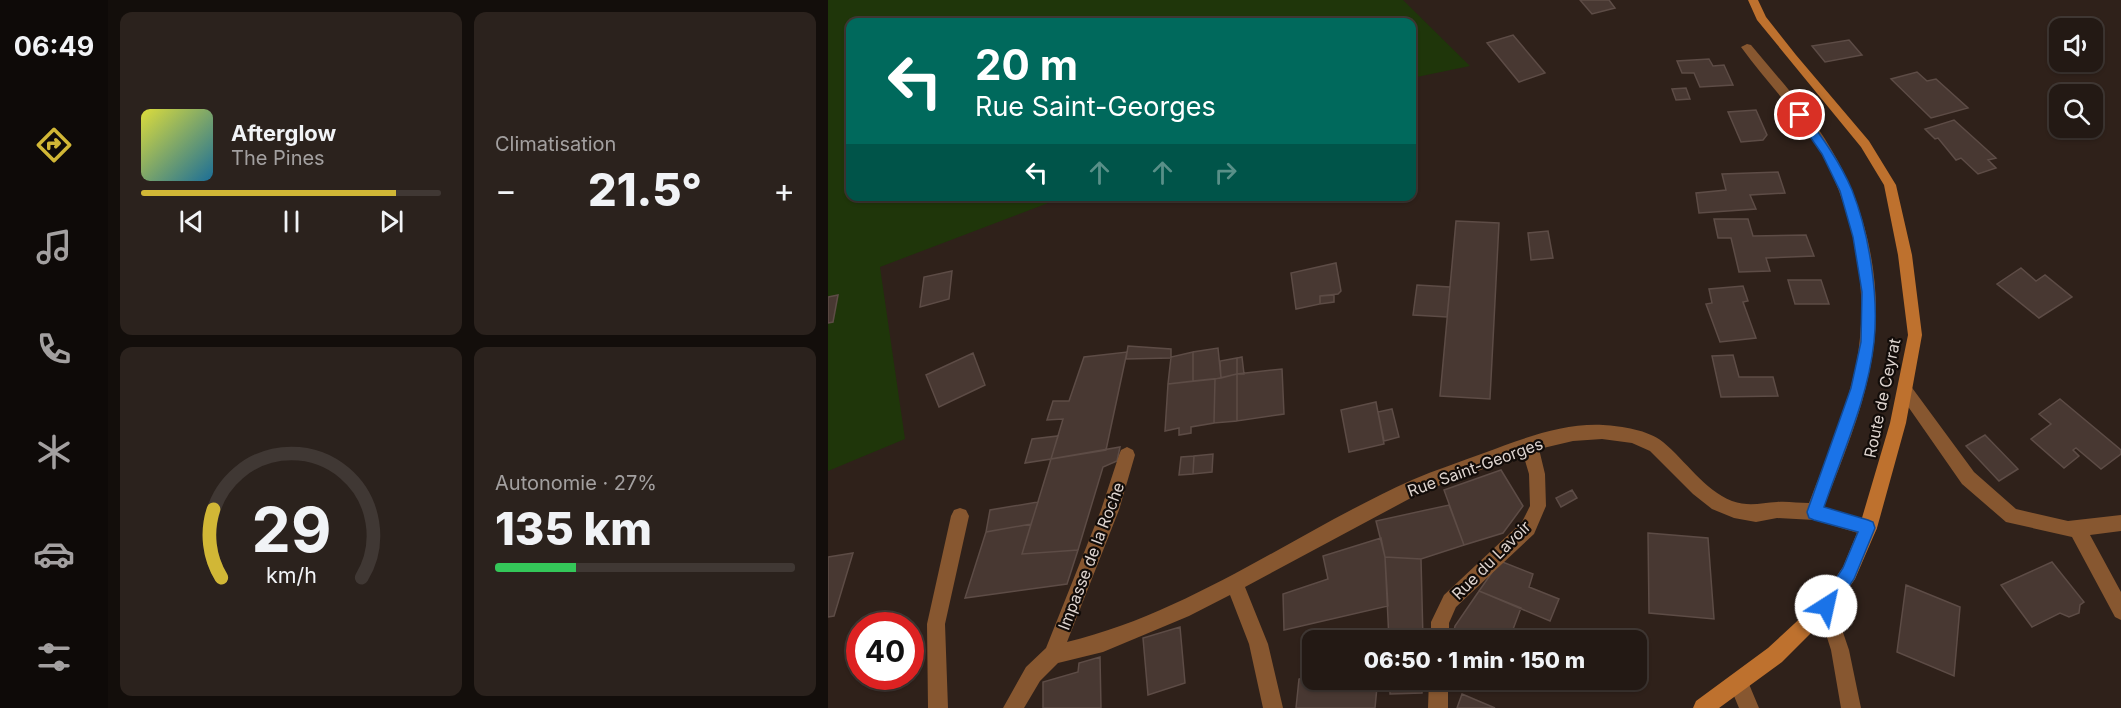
<!DOCTYPE html>
<html lang="fr">
<head>
<meta charset="utf-8">
<style>
	body { margin:0; font-family:Inter,sans-serif; background:#2b221d; color:#f1f3f6; height:100vh; display:flex; flex-direction:column; font-size:22px; white-space:nowrap }
	* { box-sizing:border-box; margin:0 }
	p { font-size:20px; color:#a3a0a0 }
	.icon { flex:none; width:33px; height:33px; fill:none; stroke:currentColor; stroke-width:2; stroke-linecap:round; stroke-linejoin:round }
	.map { position:relative; flex:1; overflow:hidden }
	.details { display:flex; flex-direction:column; gap:12px; padding:12px; background:#130e0b; width:720px }
	.details>* { flex:none }
	.banner { position:absolute; left:18px; top:18px; width:570px; height:183px; border-radius:12px; box-shadow:0 2px 4px #0004,0 0 0 2px #403834; background:#00695c; color:#fff; overflow:hidden }
	.controls { position:absolute; left:1221px; top:18px; display:grid; gap:12px }
	.controls a { display:grid; place-items:center; width:54px; height:54px; border-radius:12px; background:#231914; box-shadow:0 2px 4px #0004,0 0 0 2px #403834; font-size:30px }
	.speed { position:absolute; left:18px; top:612px; display:flex; gap:12px; font-size:30px; font-weight:700; text-align:center }
	.speed>* { display:grid; place-content:center; width:78px; height:78px; border-radius:50%; background:#231914; box-shadow:0 2px 4px #0004,0 0 0 2px #403834; line-height:1 }
	.speed .limit { border:9px solid #d22; background:#fff; color:#111 }
	.pin { position:absolute; display:grid; place-items:center; width:51px; height:51px; color:#fff; margin:-26px; border:3px solid #fff; border-radius:50%; box-shadow:0 2px 6px #0007 }
	.me { position:absolute; width:66px; margin:-33px; rotate:35deg; stroke-linejoin:round; filter:drop-shadow(0 0 4px #0008) }
	.turn { display:flex; align-items:center; gap:21px; height:126px; padding:0 30px; font-size:27px }
	.turn .icon { width:78px; height:78px; stroke-width:2.5 }
	.turn b { display:block; font-size:42px; line-height:51px }
	.lanes { display:flex; align-items:center; height:57px; padding:0 30px; background:#0003; justify-content:center; gap:30px; direction:ltr }
	.lanes .off { opacity:.35 }
	.big { font-size:45px; font-weight:800; line-height:1.1 }
	.details .widget { flex:1; display:flex; flex-direction:column; justify-content:center; gap:9px; min-width:0; padding:0 21px; border-radius:12px; background:#2b221d }
	.details .dial { align-items:center; gap:0 }
	.dial svg { height:156px; overflow:visible; fill:none; stroke:#403834; stroke-width:7; stroke-linecap:round; text-anchor:middle }
	.dial text { fill:#f1f3f6; stroke:none }
	.song { display:flex; align-items:center; gap:18px }
	.cover { width:72px; height:72px; border-radius:9px; background:linear-gradient(135deg,hsl(60 70% 55%),hsl(200 70% 35%)) }
	.played { height:6px; border-radius:3px; background:linear-gradient(90deg,#d1b736 85%,#403834 85%) }
	.keys { display:flex; justify-content:space-around; direction:ltr }
	.heat { display:flex; justify-content:space-between; align-items:center; font-size:33px; direction:ltr }
	.charge { height:9px; border-radius:4px; background:linear-gradient(90deg,#34c759 27%,#403834 0) }
	.details .tiles { flex:1; display:grid; gap:12px; grid-template-columns:repeat(2,1fr) }
	.trip { position:absolute; left:474px; top:630px; width:345px; height:60px; border-radius:12px; background:#231914; box-shadow:0 2px 4px #0004,0 0 0 2px #403834; font-weight:800; line-height:60px; text-align:center }
	main { display:flex; flex:1; min-height:0 }
	.tab-bar { display:flex; flex-direction:column; width:108px; justify-content:space-around; align-items:center; background:#0e0a08; color:#a3a0a0 }
	.tab-bar .icon { width:42px; height:42px }
	.tab-bar .current { color:#d1b736 }
	.tab-bar b { font-size:27px; color:#f1f3f6 }
	.map>svg:first-child { display:block }
</style>
</head>
<body>
<main>
<nav class="tab-bar">
<b>06:49</b>
<svg class="icon current" aria-label="directions" viewBox="0 0 24 24"><path d="M12 3l9 9-9 9-9-9zM9 14v-3h6M13 9l2 2-2 2"/></svg>
<svg class="icon" aria-label="music" viewBox="0 0 24 24"><path d="M9 18V5l10-2v13"/><circle cx="6" cy="18" r="3"/><circle cx="16" cy="16" r="3"/></svg>
<svg class="icon" aria-label="phone" viewBox="0 0 24 24"><path d="M5 4h4l2 5-3 2q2 4 5 5l2-3 5 2v4C11 20 4 13 5 4z"/></svg>
<svg class="icon" aria-label="climate" viewBox="0 0 24 24"><path d="M12 3v18M4 7l16 10M4 17L20 7"/></svg>
<svg class="icon" aria-label="car" viewBox="0 0 24 24"><path d="M5 17H2v-5l4-1 3-4h7l3 4 3 1v5h-3M9 17h6M6 11h13"/><circle cx="7" cy="17" r="2"/><circle cx="17" cy="17" r="2"/></svg>
<svg class="icon" aria-label="filters" viewBox="0 0 24 24"><path d="M4 7h16M4 17h16"/><circle cx="9" cy="7" r="2"/><circle cx="15" cy="17" r="2"/></svg>
</nav>
<section class="details">
<div class="tiles">
<div class="widget">
<div class="song"><i class="cover"></i><div><b>Afterglow</b><p>The Pines</p></div></div>
<div class="played"></div>
<div class="keys"><svg class="icon" aria-label="previous" viewBox="0 0 24 24"><path d="M18 5L8 12l10 7zM5 5v14"/></svg><svg class="icon" aria-label="pause" viewBox="0 0 24 24"><path d="M8 5v14M16 5v14"/></svg><svg class="icon" aria-label="next" viewBox="0 0 24 24"><path d="M6 5l10 7-10 7zM19 5v14"/></svg></div>
</div>
<div class="widget"><p>Climatisation</p>
<div class="heat"><a>−</a><b class="big">21.5°</b><a>+</a></div>
</div>
<div class="widget dial"><svg viewBox="0 0 100 80">
<path d="M14 69A42 42 0 1 1 86 69"/>
<path d="M14 69A42 42 0 0 1 10 34" stroke="#d1b736"/>
<text x="50" y="56" font-size="32" font-weight="700">29</text>
<text x="50" y="72" font-size="11">km/h</text>
</svg></div>
<div class="widget"><p>Autonomie · 27%</p><b class="big">135 km</b><div class="charge"></div></div>
</div>
</section>
<div class="map">
<svg width="1293" height="708" viewBox="0 0 1293 708">
	<rect width="100%" height="100%" fill="#2f211a"/>
	<path fill="#1f360a" d="M0,0h575l67,66 -58,12v-56h-562v174l214,1 -184,70 25,172 -77,32z"/>
	<path fill="#483832" stroke="#5d4c46" stroke-width="1.5" d="M752,0h29l6,8 -23,6z
		M685,35l32,38 -26,9 -32,-39z
		M1021,40l13,15 -37,7 -13,-16z
		M881,59l4,7 11,-1 9,20 -33,2 -6,-14h-12l-5,-12z
		M1089,72l10,9 9,-2 32,29 -37,10 -40,-39z
		M858,88l4,11 -14,1 -4,-11z
		M928,110l11,25 -4,5 -22,2 -13,-30z
		M1126,120l42,38 -8,2 8,8 -18,6 -17,-16 -5,2 -18,-22 -3,1 -10,-10z
		M950,172l7,21 -35,2 6,14 -57,4 -3,-20 30,-3 -4,-16z
		M886,219h34l5,17 53,-1 8,21 -48,2 4,13 -31,1 -8,-34h-13z
		M628,221l43,2 -9,176 -50,-3z
		M720,231l5,27 -22,2 -3,-27z
		M508,263l5,28 -3,3 -18,2v8l-24,5 -5,-36z
		M1193,268l15,13 9,-6 27,22 -33,21 -42,-34z
		M124,271l-3,28 -29,8 4,-30z
		M960,280h33l8,24h-34z
		M589,285l33,2 -3,30 -34,-2z
		M915,286l5,15 -5,1 13,36 -36,4 -14,-38 6,-1 -3,-14z
		M10,295l-5,27 -5,1v-26z
		M506,295v7l-14,2v-8z
		M300,346l43,3v9l-45,1z
		M390,348l3,30 -28,3v-29z
		M299,352l-21,98 -55,9 12,-40 -16,1 6,-19h16l15,-44z
		M365,352v29l-25,3 3,-27z
		M145,353l12,32 -46,22 -13,-32z
		M905,355l6,22h34l5,19 -57,1 -9,-41z
		M414,357l2,17h-7v-16z
		M409,358v16l-16,4 -1,-17z
		M454,369l2,45 -47,7v-47z
		M409,374v47l-23,2 1,-44z
		M387,379l-1,44 -23,4v6l-12,2v-7l-14,3 3,-47z
		M1232,399l61,51v4l-20,15 -25,-21 -3,2 6,6 -15,12 -33,-29 20,-15 -12,-10z
		M548,402l8,42 -35,8 -8,-42z
		M564,409l7,28 -15,4 -6,-29z
		M1157,435l33,34 -19,12 -33,-35z
		M230,436l-7,23 -26,4 7,-24z
		M292,447l-3,14 -14,6 -25,83 -56,4 29,-95z
		M385,454l-1,18 -19,2 1,-18z
		M366,456l-1,18 -14,1 2,-18z
		M673,470l22,36 -20,27 -39,12 -20,-55z
		M744,490l5,8 -16,9 -5,-9z
		M210,502l-7,22 -45,8 4,-22z
		M621,505l15,40 -43,14 -36,-2 -9,-36z
		M203,524l-9,30 56,-4 -11,34 -102,14 21,-66z
		M820,533l60,5 6,81 -65,-6z
		M553,538l4,19 3,49 -104,24 -1,-36 45,-15 -5,-23z
		M25,553l-19,63 -6,1v-60z
		M557,557l36,2 2,81h-34z
		M672,561l33,13 -4,13 30,12 -9,22 -71,-30z
		M1224,562l32,40 -4,3 -1,8 -10,4 -9,-4 -28,14 -31,-42z
		M1078,585l54,22 -6,69 -57,-24z
		M651,591l42,17 -12,32h-57l3,-14z
		M352,627l5,56 -37,12 -5,-57z
		M272,657l1,51h-58v-26l35,-10 1,-9z
		M484,676v4h78v5l-13,2 -2,21h-79l3,-29z
		M562,680h33l-1,13 -32,1z
		M634,694l33,14h-38z"/>
	<g fill="none" stroke-linecap="round" stroke-linejoin="round">
		<path fill="#875730" fill-rule="evenodd" d="M919,44l4,1c28,34 58,66 80,104 38,62 54,144 40,215 -9,49 -29,96 -47,143l50,15 3,6 -3,6 -6,2 -54,-16 -37,-2 -21,4 -22,-4 -22,-9 -19,-15 -43,-43 -18,-8 -30,-4 -29,2 -34,8 6,25 1,32 -12,28 -78,73 -7,16v17h-18v-18l13,-27 78,-73 8,-16 -1,-32 -6,-20 -101,38 -177,95 23,57 15,64h-20l-14,-64 -19,-49 -41,21 -86,36 -45,11 -18,18 -16,27h-21l23,-41 20,-19 55,-138 18,-55 2,-5 6,-3 6,3 2,5 -16,55 -52,132c125,-30 229,-110 345,-162 23,-10 48,-18 72,-27 38,-14 78,-30 119,-28 19,1 45,5 60,17 23,19 41,48 69,59 17,6 29,2 45,1 10,-1 21,1 32,1 17,-45 37,-90 47,-138 14,-70 0,-150 -35,-212 -22,-39 -54,-70 -80,-106z
			M1077,383l5,2 64,87 42,37 52,12 53,-6v16l-31,4 31,57v28l-6,-3 -43,-80 -66,-15 -44,-38 -62,-89 -3,-5 3,-5z
			M132,508l6,2 3,6 -24,108 3,84h-20l-1,-84 24,-108 3,-6z
			M998,597l6,3 17,50 12,58h-20l-10,-58 -14,-44 3,-6z
			M911,674l7,3 13,31h-20l-10,-24 3,-7z
			M601,680h19v28h-20z"/>
		<path fill="#be712e" fill-rule="evenodd" d="M920,0h10l8,17 30,38 73,86 27,44 16,70 10,80 -16,88 -29,105 -22,51 -23,33 -50,50 -63,46h-26l3,-7 72,-53 52,-48 23,-33 16,-39 31,-105 18,-88 -10,-80 -14,-70 -23,-38 -104,-127z"/>
	</g>
	<path fill="#1a73e8" stroke="#114b97" stroke-width="1.5" d="M972,112l4,1c18,24 36,49 48,77 17,43 27,106 22,152 -6,57 -32,112 -50,165l44,13 5,2 2,6 -21,51 -22,32 -6,3 -6,-3 -2,-5 25,-38 15,-36 -44,-12 -5,-2 -2,-6 44,-124 10,-46 1,-50 -9,-55 -13,-46 -18,-37 -27,-39z"/>
	<g text-anchor="middle" stroke-width="4.5" stroke-linejoin="round" paint-order="stroke">
		<g font-size="16" fill="#ded4cf" stroke="#120c09">
			<text transform="translate(1054 398) rotate(-78)" y="6">Route de Ceyrat</text>
			<text transform="translate(647 467) rotate(-20)" y="6">Rue Saint-Georges</text>
			<text transform="translate(263 556) rotate(-69)" y="6">Impasse de la Roche</text>
			<text transform="translate(663 560) rotate(-45)" y="6">Rue du Lavoir</text>
		</g>
	</g>
</svg>
<div class="controls">
<a><svg class="icon" aria-label="sound" viewBox="0 0 24 24"><path d="M4 9h4l5-4v14l-5-4H4zM17 9q2 3 0 6"/></svg></a>
<a><svg class="icon" aria-label="search" viewBox="0 0 24 24"><circle cx="10" cy="10" r="6"/><path d="M15 15l6 6"/></svg></a>
</div>
<div class="speed"><div class="limit">40</div></div>
<div class="pin" style="left:972px;top:115px;background:#d93025"><svg class="icon" aria-label="arrive" viewBox="0 0 24 24"><path d="M6 21V4h12l-3 4 3 4H6"/></svg></div>
<svg class="me" style="left:998px;top:606px" viewBox="-20 -20 40 40"><circle r="19" fill="#fff"/><path d="M0-13L10 11 0 6-10 11z" fill="#1a73e8"/></svg>
<div class="trip">06:50 · 1 min · 150 m</div>
<div class="banner">
<div class="turn"><svg class="icon" aria-label="left" viewBox="0 0 24 24"><path d="M17 20v-9H6M10 6l-5 5 5 5"/></svg><div><b>20 m</b>Rue Saint-Georges</div></div>
<div class="lanes"><svg class="icon" aria-label="left" viewBox="0 0 24 24"><path d="M17 20v-9H6M10 6l-5 5 5 5"/></svg><svg class="icon off" aria-label="ahead" viewBox="0 0 24 24"><path d="M12 20V5M6 11l6-6 6 6"/></svg><svg class="icon off" aria-label="ahead" viewBox="0 0 24 24"><path d="M12 20V5M6 11l6-6 6 6"/></svg><svg class="icon off" aria-label="right" viewBox="0 0 24 24"><path d="M7 20v-9h11M14 6l5 5-5 5"/></svg></div>
</div>
</div>
</main>
</body>
</html>
